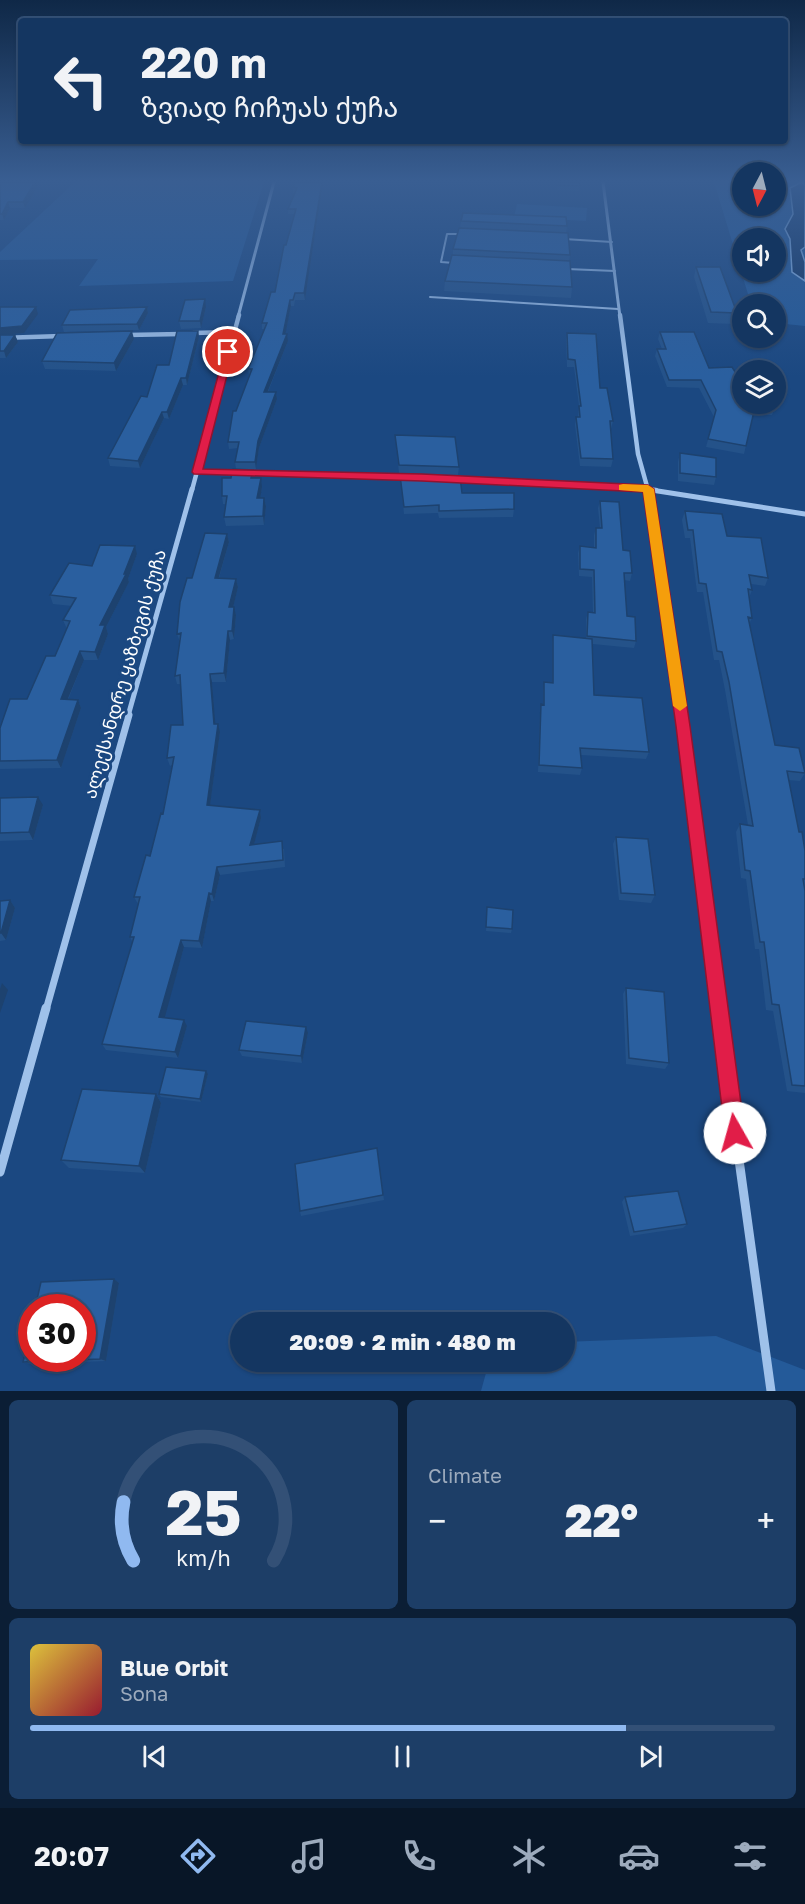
<!DOCTYPE html>
<html lang="en">
<head>
<meta charset="utf-8">
<style>
	body { margin:0; font-family:"Golos Text","Noto Sans Georgian",sans-serif; background:#1d3e67; color:#f1f3f6; height:100vh; display:flex; flex-direction:column; font-size:22px; white-space:nowrap }
	* { box-sizing:border-box; margin:0 }
	p { font-size:20px; color:#9dabbd }
	.icon { flex:none; width:33px; height:33px; fill:none; stroke:currentColor; stroke-width:2; stroke-linecap:round; stroke-linejoin:round }
	.map { position:relative; height:1391px; overflow:hidden }
	.side { display:flex; flex-direction:column; gap:9px; padding:9px; background:#0b1e35; flex:1 }
	.side>* { flex:none }
	.top-card { position:absolute; left:18px; top:18px; width:770px; height:126px; border-radius:6px; box-shadow:0 2px 4px #0004,0 0 0 2px #335076; background:#143661; color:#f1f3f6; overflow:hidden }
	.needle { width:39px; rotate:187deg }
	.controls { position:absolute; left:732px; top:162px; display:grid; gap:12px }
	.controls a { display:grid; place-items:center; width:54px; height:54px; border-radius:50%; background:#143661; box-shadow:0 2px 4px #0004,0 0 0 2px #335076; font-size:30px }
	.speed { position:absolute; left:18px; top:1294px; display:flex; gap:12px; font-size:30px; font-weight:700; text-align:center }
	.speed>* { display:grid; place-content:center; width:78px; height:78px; border-radius:50%; background:#143661; box-shadow:0 2px 4px #0004,0 0 0 2px #335076; line-height:1 }
	.speed .limit { border:9px solid #d22; background:#fff; color:#111 }
	.pin { position:absolute; display:grid; place-items:center; width:51px; height:51px; color:#fff; margin:-26px; border:3px solid #fff; border-radius:50%; box-shadow:0 2px 6px #0007 }
	.me { position:absolute; width:66px; margin:-33px; rotate:353deg; stroke-linejoin:round; filter:drop-shadow(0 0 4px #0008) }
	.turn { display:flex; align-items:center; gap:21px; height:126px; padding:0 24px; font-size:27px }
	.turn .icon { width:78px; height:78px; stroke-width:2.5 }
	.turn b { display:block; font-size:42px; line-height:51px }
	.big { font-size:45px; font-weight:800; line-height:1.1 }
	.side .tile { flex:1; display:flex; flex-direction:column; justify-content:center; gap:9px; min-width:0; padding:0 21px; border-radius:9px; background:#1d3e67 }
	.side .dial { align-items:center; gap:0 }
	.dial svg { height:156px; overflow:visible; fill:none; stroke:#335076; stroke-width:7; stroke-linecap:round; text-anchor:middle }
	.dial text { fill:#f1f3f6; stroke:none }
	.song { display:flex; align-items:center; gap:18px }
	.cover { width:72px; height:72px; border-radius:9px; background:linear-gradient(135deg,hsl(50 70% 55%),hsl(350 70% 35%)) }
	.played { height:6px; border-radius:3px; background:linear-gradient(90deg,#90b9f0 80%,#335076 80%) }
	.keys { display:flex; justify-content:space-around; direction:ltr }
	.heat { display:flex; justify-content:space-between; align-items:center; font-size:33px; direction:ltr }
	.side .tiles { flex:1; display:grid; gap:9px; grid-template-columns:1fr 1fr }
	.tile:last-child { grid-column:span 2 }
	.trip { position:absolute; left:230px; top:1312px; width:345px; height:60px; border-radius:30px; background:#143661; box-shadow:0 2px 4px #0004,0 0 0 2px #335076; font-weight:800; line-height:60px; text-align:center }
	.tabs { display:flex; height:96px; justify-content:space-around; align-items:center; background:#081627; color:#9dabbd }
	.tabs .icon { width:42px; height:42px }
	.tabs .selected { color:#90b9f0 }
	.tabs b { font-size:27px; color:#f1f3f6 }
	.map>svg:first-child { display:block }
</style>
</head>
<body>
<div class="map">
<svg width="805" height="1391" viewBox="0 0 805 1391">
	<rect width="100%" height="100%" fill="#1b4881"/>
	<path fill="#245a99" fill-rule="evenodd" d="M75,182h189l-31,99 -154,5 19,-27 -98,1v-8z
		M714,182h28v24h34v-24h29v144l-29,-3v-19h-25zM742,238h34v34h-34z
		M517,204l70,4 -1,13 -72,-4z
		M716,1336l89,34v21h-324l8,-29h75v-20z"/>
	<path fill="#12335f" stroke="#92bcec" stroke-width="1.5" d="M802,182l3,3v62l-4,3 4,12v19l-13,-9 -2,-33 -5,-10 8,-15 -3,-26z"/>
	<g fill="none" stroke-linecap="round" stroke-linejoin="round">
		<path stroke="#9fc1ea" stroke-width="2" d="M564,239l48,3
			M454,263l-13,-1 6,-28h15
			M567,269l48,2
			M430,297l188,12"/>
		<path stroke="#9fc1ea" stroke-width="3" d="M603,182l17,135
			M238,317l36,-135"/>
		<path stroke="#9fc1ea" stroke-width="4.5" d="M620,315l18,139 10,36
			M193,333l40,-1
			M127,335l55,-1
			M0,338l62,-2
			M197,472l210,5
			M453,479l203,11
			M192,490l47,-175"/>
		<path stroke="#9fc1ea" stroke-width="5" d="M645,489l160,25
			M648,489l32,227
			M128,716l64,-227"/>
		<path stroke="#9fc1ea" stroke-width="7" d="M680,715l39,295
			M46,1010l83,-295"/>
		<path stroke="#9fc1ea" stroke-width="9" d="M718,1008l53,383
			M0,1172l46,-164"/>
	</g>
	<path fill="#245289" d="M0,182h40l-15,26h-15l-6,12h-4z
		M295,182h28l-18,118h-10l-1,6h-3l-6,28 3,7 -20,51h8l1,7 -18,49 -3,21h-20l-1,-7 3,-14 -9,1 -1,-7 8,-31 13,-36 -1,-6 16,-40h-2v-6l13,-31 20,-78h-7v-5l7,-16h-2v-6z
		M557,182l23,4 -1,5 -22,-1z
		M461,221l106,5 -1,7 4,22 -1,6 3,26 -1,11 -127,-7 1,-10 8,-26v-6l7,-21z
		M696,267l41,46 -3,11 -26,-1 -14,-46z
		M147,307l1,6 -9,17 -75,2 -2,-7z
		M206,307l-5,21 -20,1 -2,-8z
		M198,331l1,6 -12,48h-4l-14,34 -5,-1 -24,50 -30,-2 -2,-8 39,-61 22,-32z
		M660,332l49,36 32,13 34,27 -3,7h-19l-9,39 -38,-7 8,-30 -15,-29 -32,-1 -12,-31 2,-7h5l-4,-10z
		M567,333l33,55 13,33 -2,8 2,30 -2,8 -31,-1 -5,-41 1,-8h2l1,-11 -5,-39h-7l-1,-27z
		M0,335h15l3,7 -12,16h-6z
		M134,339l-18,32 -71,-2 -3,-8z
		M395,435l64,32 -1,8 -59,-2z
		M680,453l36,24 -2,8 -36,-4v-19z
		M400,475l114,34 -1,8 -74,1 -1,-5 -34,1z
		M254,478l8,9 -2,11h4l2,8 -2,19 -38,1 -2,-9 2,-13h-3l-1,-8z
		M600,501l23,49 9,23 -2,8 -6,-1 3,36 9,25 -2,7 -41,-4 1,51 55,57 -3,7 -65,-4 1,13 -2,7 -42,-3 2,-60 1,-8 2,1v-15l1,-8 8,1v-41l1,-7 33,4v-20l2,-7 5,1 -1,-36 -13,-1 -1,-23 2,-7 14,1v-12l2,-7h4l-2,-20z
		M685,511l42,25 41,42 -3,8 -14,-2 1,6 -3,8 3,20 -3,6 26,121 30,28 -5,8 -12,-1 11,52 6,19v36h-1l1,4v202l-18,-2 -14,-80 -7,-1 -7,-61h-4l-9,-70 -5,-1 -5,-46 4,-8 8,1 -23,-135 -6,-30h-5l-11,-68h-6l-7,-54h-5l-3,-18z
		M227,534l2,8 -10,36 17,1 2,8 -5,20 3,8 -2,24 -4,1 -4,42h-14l3,42 5,8 -10,73 50,5 1,8 -7,26 30,5 1,18 -65,8 -6,26h-3l-9,47 -18,-1 -20,71 23,8 -9,32 -72,-8 -4,-6 31,-101 -3,-6 8,-33 -4,-7 16,-41 13,-42 9,-49 -2,1 -3,-8 16,-33 -2,-41h-4l-2,-8 5,-34 -3,-8 15,-56z
		M137,554l-9,25 1,3 -23,45 2,7 -10,26h-14l-16,40h10l3,8 -20,60 -61,1v-41l27,-29 28,-43 12,-27 -4,-9 9,-14 -19,-2 -3,-9 42,-29z
		M0,798l43,7 -10,35 -33,1z
		M616,837l39,58 -4,8 -32,-3 -6,-56z
		M10,900l5,8 -9,32 -6,1v-40z
		M487,911l25,18 -1,4 -25,-2z
		M626,988l43,75 -4,6 -39,-5 -3,-70z
		M308,1033l-6,30 -60,-7 -3,-6z
		M208,1074l-7,28 -40,-5 -2,-3z
		M156,1094l5,9 -16,70 -76,-5 -8,-8z
		M377,1148l7,52 -83,16 -1,-5z
		M625,1197l62,27 -4,4 -53,8 -8,-34z
		M114,1279l5,4 -13,78 -76,3 -7,-2z"/>
	<path fill="#1d426f" d="M35,182h5l-15,26 -2,-6z
		M322,182h1l-18,118 -1,-7z
		M8,202l2,6 -6,12 -2,-6z
		M205,299l1,8 -5,21 -1,-7z
		M290,300l1,6 -7,35 -1,-7z
		M36,307l2,7 -14,19 -24,2v-7z
		M147,307l1,6 -9,17 -2,-6z
		M132,331l2,8 -18,32 -2,-8z
		M198,331l1,6 -12,48 -1,-7z
		M287,334l1,7 -23,57 -1,-6z
		M15,335l3,7 -12,16 -2,-7z
		M181,378l2,7 -14,34 -2,-7z
		M276,392l1,7 -18,49 -3,21 -1,-7 3,-21z
		M162,412l2,6 -24,50 -2,-7z
		M261,478l1,9 -3,19 -2,-8z
		M264,498l2,8 -2,19 -1,-9z
		M227,534l2,8 -13,45 -1,-9z
		M135,546l2,8 -9,25 1,3 -23,45 2,7 -10,26 -3,-8 5,-27 24,-51z
		M236,579l2,8 -7,29 -2,-9z
		M234,607l2,8 -2,24 -2,-8z
		M228,631l2,9 -4,42 -2,-9z
		M80,651l4,9 -20,48 -3,-9z
		M210,674l2,8 4,50 -2,-8z
		M78,700l3,8 -20,60 -4,-8z
		M218,724l2,8 -11,81 -2,-8z
		M38,797l5,8 -10,35 -4,-8z
		M260,810l1,8 -9,34 -2,-7z
		M217,867l3,8 -6,26 -2,-7z
		M209,893l2,8 -9,47 -3,-7z
		M10,900l5,8 -9,32 -5,-7z
		M181,940l3,7 -21,77 -4,-7z
		M2,983l6,7 -8,23v-24z
		M184,1020l3,6 -9,32 -3,-6z
		M306,1027l2,6 -6,30 -1,-7z
		M206,1071l2,3 -7,28 -1,-3z
		M156,1094l5,9 -16,70 -6,-7z
		M114,1279l5,4 -13,78 -6,-2z"/>
	<path fill="#2a5f9f" stroke="#1d426f" stroke-width="1.5" d="M0,182h35l-12,20h-15l-6,12h-2z
		M295,182h27l-18,111h-9l-2,7h-3l-7,34h4l-23,58h12l-18,49 -3,21h-20l4,-20h-11l5,-31h3l16,-42h-4l19,-46h-5l9,-31h4l9,-47h2l10,-36h-8l9,-21 -4,-1z
		M558,182h21l1,4 -22,-1z
		M463,213l103,4 1,9 -106,-5z
		M459,228l109,5 2,22 -117,-6z
		M452,255l118,6 2,26 -127,-6z
		M696,267h24l17,46 -26,-1z
		M205,299l-5,22h-21l6,-21z
		M0,307h36l-14,19 -22,2z
		M147,307l-10,17 -75,1 8,-15z
		M132,331l-18,32 -72,-2 15,-28z
		M177,331h21l-12,47h-5l-14,34h-5l-24,49 -30,-3 33,-62 6,1 10,-32h12z
		M660,332h34l15,36 23,-1 9,14h1v23h32l1,4 -20,-1 -9,39 -38,-7 8,-29 -15,-30h-32l-12,-31h9z
		M567,333l29,1 4,54h7l6,33h-3l3,38 -32,-1 -5,-41h4l-1,-11h2l-6,-46 -7,-1z
		M0,335h15l-11,16h-4z
		M395,435l60,2 4,30 -60,-2z
		M680,453l36,5v19l-36,-4z
		M233,469l20,1 -2,8h10l-4,20h7l-1,18 -39,1 3,-21h-5v-18h9z
		M400,475l60,2 2,16h52v16l-75,2v-6l-35,2z
		M600,501l19,1 4,48 7,1 2,22h-8l3,43 8,1 1,24 -49,-5 1,-24 7,1 -1,-43 -14,-1v-23l16,2v-20h6z
		M685,511l37,3 5,22 34,2 7,40 -19,-3 3,15 -4,-1 4,29 -4,-1 27,128 24,3 6,25 -18,-2 12,61h3l3,19v28h-2l2,12v195l-13,-1 -13,-80 -7,-1 -8,-62h-4l-10,-71 -5,-1 -5,-46 13,2 -24,-144 -7,-30 -5,-1 -11,-67 -7,-1 -6,-53h-5z
		M205,533l22,1 -12,44 21,1 -7,28h5l-2,24h-4l-4,42 -14,1 4,50h4l-11,81 53,5 -10,35 32,-4 1,19 -66,7 -5,27 -3,-1 -10,48 -18,-1 -22,77 25,3 -9,32 -73,-8 32,-107h-4l10,-40h-6l12,-42 4,1 11,-43 2,1 11,-57 -7,1 4,-33h12l-3,-50 -5,1 6,-43 -4,1 3,-32 7,-24h5z
		M100,545l35,1 -11,28h2l-26,51h5l-10,27 -15,-1 -19,48 17,1 -21,60 -57,1v-33l10,-29h17l19,-43h9l15,-35 -7,-1 13,-22 -26,-3 19,-32 23,3z
		M553,635l39,4 2,56 48,3 7,54 -69,-4 2,20 -43,-3 2,-61 3,1v-23l9,1z
		M38,797l-9,35 -29,1v-35z
		M616,837l32,2 7,56 -34,-2z
		M10,900l-9,33h-1v-32z
		M487,907l26,3 -1,19 -26,-2z
		M626,988l38,4 5,71 -40,-5z
		M246,1021l60,6 -5,29 -62,-6z
		M166,1067l40,4 -6,28 -41,-5z
		M82,1089l74,5 -17,72 -78,-6z
		M377,1148l6,47 -83,16 -5,-47z
		M678,1191l9,33 -53,8 -9,-35z
		M114,1279l-14,80 -77,3 9,-36v33h50v-51h-47l6,-26z"/>
	<linearGradient id="sky" x2="0" y2="1"><stop stop-color="#0f2847"/><stop offset="0.48" stop-color="#395e92"/><stop offset="1" stop-color="#395e92" stop-opacity="0"/></linearGradient>
	<rect width="805" height="377" fill="url(#sky)"/>
	<path fill="#e11d48" stroke="#92132f" stroke-width="1.5" d="M225,350l8,2 -30,117 219,5 226,11 6,4 36,237 55,407 -3,7 -7,3 -7,-3 -3,-7 -49,-407 -33,-234 -221,-11 -228,-7 -2,-2z"/>
	<path fill="#f59e0b" d="M623,484l25,1 6,4 33,217 -7,5 -7,-5 -30,-214 -24,-2v-5z"/>
	<g text-anchor="middle" stroke-width="6" stroke-linejoin="round" paint-order="stroke">
		<g font-size="18" fill="#fff" stroke="#1b4881">
			<text transform="translate(125 674) rotate(-74)" y="6">ალექსანდრე ყაზბეგის ქუჩა</text>
		</g>
	</g>
</svg>
<div class="controls">
<a><svg class="needle" viewBox="-14 -14 28 28"><path d="M0-13l5 13h-10z" fill="#e53935"/><path d="M0 13l5-13h-10z" fill="#9dabbd"/></svg></a>
<a><svg class="icon" aria-label="sound" viewBox="0 0 24 24"><path d="M4 9h4l5-4v14l-5-4H4zM17 9q2 3 0 6"/></svg></a>
<a><svg class="icon" aria-label="search" viewBox="0 0 24 24"><circle cx="10" cy="10" r="6"/><path d="M15 15l6 6"/></svg></a>
<a><svg class="icon" aria-label="layers" viewBox="0 0 24 24"><path d="M12 4l9 5-9 5-9-5zM3 14l9 5 9-5"/></svg></a>
</div>
<div class="speed"><div class="limit">30</div></div>
<div class="pin" style="left:228px;top:352px;background:#d93025"><svg class="icon" aria-label="arrive" viewBox="0 0 24 24"><path d="M6 21V4h12l-3 4 3 4H6"/></svg></div>
<svg class="me" style="left:735px;top:1133px" viewBox="-20 -20 40 40"><circle r="19" fill="#fff"/><path d="M0-13L10 11 0 6-10 11z" fill="#e11d48"/></svg>
<div class="trip">20:09 · 2 min · 480 m</div>
<div class="top-card">
<div class="turn"><svg class="icon" aria-label="left" viewBox="0 0 24 24"><path d="M17 20v-9H6M10 6l-5 5 5 5"/></svg><div><b>220 m</b>ზვიად ჩიჩუას ქუჩა</div></div>
</div>
</div>
<section class="side">
<div class="tiles">
<div class="tile dial"><svg viewBox="0 0 100 80">
<path d="M14 69A42 42 0 1 1 86 69"/>
<path d="M14 69A42 42 0 0 1 9 39" stroke="#90b9f0"/>
<text x="50" y="56" font-size="32" font-weight="700">25</text>
<text x="50" y="72" font-size="11">km/h</text>
</svg></div>
<div class="tile"><p>Climate</p>
<div class="heat"><a>−</a><b class="big">22°</b><a>+</a></div>
</div>
<div class="tile">
<div class="song"><i class="cover"></i><div><b>Blue Orbit</b><p>Sona</p></div></div>
<div class="played"></div>
<div class="keys"><svg class="icon" aria-label="previous" viewBox="0 0 24 24"><path d="M18 5L8 12l10 7zM5 5v14"/></svg><svg class="icon" aria-label="pause" viewBox="0 0 24 24"><path d="M8 5v14M16 5v14"/></svg><svg class="icon" aria-label="next" viewBox="0 0 24 24"><path d="M6 5l10 7-10 7zM19 5v14"/></svg></div>
</div>
</div>
</section>
<nav class="tabs">
<b>20:07</b>
<svg class="icon selected" aria-label="directions" viewBox="0 0 24 24"><path d="M12 3l9 9-9 9-9-9zM9 14v-3h6M13 9l2 2-2 2"/></svg>
<svg class="icon" aria-label="music" viewBox="0 0 24 24"><path d="M9 18V5l10-2v13"/><circle cx="6" cy="18" r="3"/><circle cx="16" cy="16" r="3"/></svg>
<svg class="icon" aria-label="phone" viewBox="0 0 24 24"><path d="M5 4h4l2 5-3 2q2 4 5 5l2-3 5 2v4C11 20 4 13 5 4z"/></svg>
<svg class="icon" aria-label="climate" viewBox="0 0 24 24"><path d="M12 3v18M4 7l16 10M4 17L20 7"/></svg>
<svg class="icon" aria-label="car" viewBox="0 0 24 24"><path d="M5 17H2v-5l4-1 3-4h7l3 4 3 1v5h-3M9 17h6M6 11h13"/><circle cx="7" cy="17" r="2"/><circle cx="17" cy="17" r="2"/></svg>
<svg class="icon" aria-label="filters" viewBox="0 0 24 24"><path d="M4 7h16M4 17h16"/><circle cx="9" cy="7" r="2"/><circle cx="15" cy="17" r="2"/></svg>
</nav>
</body>
</html>
